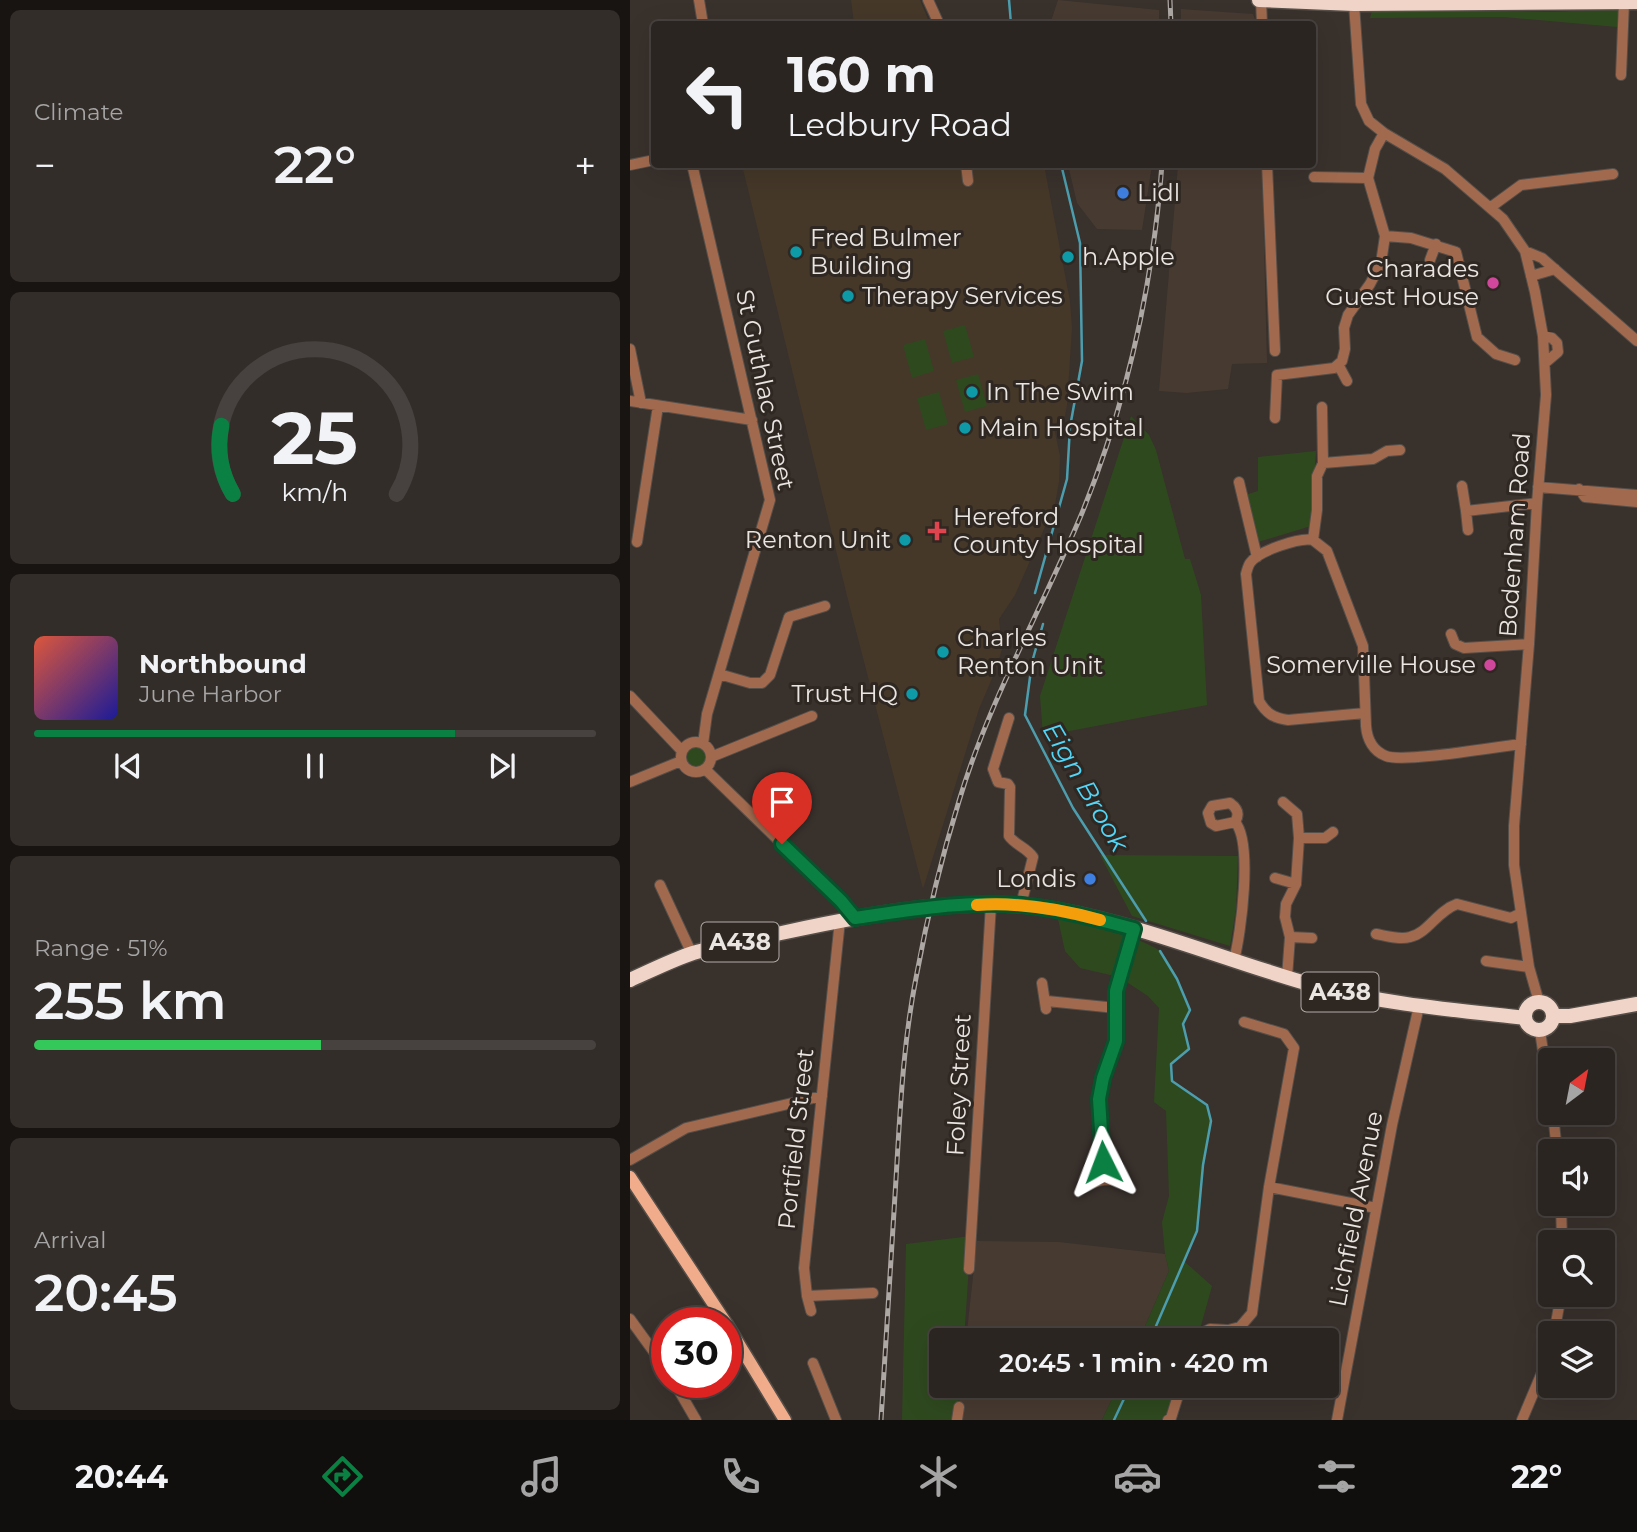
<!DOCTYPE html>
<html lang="en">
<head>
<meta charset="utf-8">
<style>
	body { margin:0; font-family:Montserrat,sans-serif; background:#332d2a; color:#f1f3f6; height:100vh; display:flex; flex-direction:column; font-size:26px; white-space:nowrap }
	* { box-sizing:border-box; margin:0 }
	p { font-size:23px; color:#a6a5a5 }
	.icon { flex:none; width:38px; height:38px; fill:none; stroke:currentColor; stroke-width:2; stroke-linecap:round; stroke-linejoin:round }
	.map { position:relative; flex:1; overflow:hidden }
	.side { display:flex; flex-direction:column; gap:10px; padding:10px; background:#181412; width:630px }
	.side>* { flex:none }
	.banner { position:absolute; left:21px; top:21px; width:665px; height:147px; border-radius:7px; box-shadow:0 7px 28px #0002,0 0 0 2px #47423f; background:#2b2521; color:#f1f3f6; overflow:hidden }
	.needle { width:46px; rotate:32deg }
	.fabs { position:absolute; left:908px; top:1048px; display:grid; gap:14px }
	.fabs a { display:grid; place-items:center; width:77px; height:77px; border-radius:7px; background:#2b2521; box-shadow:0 7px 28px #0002,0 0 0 2px #47423f; font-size:35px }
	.speed { position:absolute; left:21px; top:1307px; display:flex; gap:14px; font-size:35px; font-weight:700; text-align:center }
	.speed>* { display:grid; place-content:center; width:91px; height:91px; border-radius:50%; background:#2b2521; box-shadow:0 7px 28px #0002,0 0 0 2px #47423f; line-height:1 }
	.speed .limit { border:10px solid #d22; background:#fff; color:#111 }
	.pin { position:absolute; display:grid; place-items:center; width:60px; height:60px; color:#fff; margin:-72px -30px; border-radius:50% 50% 50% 0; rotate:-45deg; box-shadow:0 0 7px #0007 }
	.pin .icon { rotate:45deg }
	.me { position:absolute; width:77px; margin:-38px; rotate:357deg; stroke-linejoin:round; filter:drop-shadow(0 0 5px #0008) }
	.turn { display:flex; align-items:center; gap:24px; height:147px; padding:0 21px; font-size:32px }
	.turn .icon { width:91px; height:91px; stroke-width:2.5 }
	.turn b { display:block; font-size:49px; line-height:60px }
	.big { font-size:52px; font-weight:600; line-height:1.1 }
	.side .widget { flex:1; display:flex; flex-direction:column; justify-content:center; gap:10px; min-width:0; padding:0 24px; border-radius:10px; background:#332d2a }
	.side .dial { align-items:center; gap:0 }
	.dial svg { height:182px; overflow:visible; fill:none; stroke:#47423f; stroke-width:7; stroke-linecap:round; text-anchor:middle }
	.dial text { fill:#f1f3f6; stroke:none }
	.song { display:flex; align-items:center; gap:21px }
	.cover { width:84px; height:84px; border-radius:10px; background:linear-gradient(135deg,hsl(10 70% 55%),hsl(240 70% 35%)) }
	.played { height:7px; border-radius:4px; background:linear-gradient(90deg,#0b8043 75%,#47423f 75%) }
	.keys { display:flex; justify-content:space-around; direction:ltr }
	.heat { display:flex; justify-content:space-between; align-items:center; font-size:38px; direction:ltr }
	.charge { height:10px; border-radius:5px; background:linear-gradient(90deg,#34c759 51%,#47423f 0) }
	.trip { position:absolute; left:299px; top:1328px; width:410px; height:70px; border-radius:7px; background:#2b2521; box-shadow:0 7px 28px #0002,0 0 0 2px #47423f; font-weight:600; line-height:70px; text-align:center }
	.tab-bar { display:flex; height:112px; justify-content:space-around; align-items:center; background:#110f0d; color:#a6a5a5 }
	.tab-bar .icon { width:49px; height:49px }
	.tab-bar .current { color:#0b8043 }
	.tab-bar b { font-size:32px; color:#f1f3f6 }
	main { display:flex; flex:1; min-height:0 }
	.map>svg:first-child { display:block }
</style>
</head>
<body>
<main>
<section class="side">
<div class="widget"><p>Climate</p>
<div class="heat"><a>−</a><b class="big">22°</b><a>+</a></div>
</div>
<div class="widget dial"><svg viewBox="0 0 100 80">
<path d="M14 69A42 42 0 1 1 86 69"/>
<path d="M14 69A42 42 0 0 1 9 39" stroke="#0b8043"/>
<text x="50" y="56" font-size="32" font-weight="700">25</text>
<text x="50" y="72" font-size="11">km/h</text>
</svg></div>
<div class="widget">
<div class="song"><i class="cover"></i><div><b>Northbound</b><p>June Harbor</p></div></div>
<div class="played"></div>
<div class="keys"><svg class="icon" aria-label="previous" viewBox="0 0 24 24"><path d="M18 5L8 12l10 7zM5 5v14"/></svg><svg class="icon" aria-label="pause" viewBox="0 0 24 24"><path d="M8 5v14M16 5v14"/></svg><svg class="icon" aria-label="next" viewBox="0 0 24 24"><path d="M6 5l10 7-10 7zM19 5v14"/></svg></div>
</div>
<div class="widget"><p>Range · 51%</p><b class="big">255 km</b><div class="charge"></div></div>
<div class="widget"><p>Arrival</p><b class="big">20:45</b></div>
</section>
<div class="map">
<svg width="1007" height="1420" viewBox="0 0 1007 1420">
	<rect width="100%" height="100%" fill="#39312c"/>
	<path fill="#473a31" d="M428,0l101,10v14h-109z
		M551,9l72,5 4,10h-76z
		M438,165h84l-10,65 -45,-1 -20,-26z
		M548,165h84l5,198 -35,1 -4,25 -42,4 -27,-2z
		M347,1241l82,1 106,12 4,17 -30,69h-173z
		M331,1386h157l-16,34h-145z"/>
	<path fill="#453829" d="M221,0h69l10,24h-76z
		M112,165h302l26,136 2,27 -5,77 -2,11 -8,5 -3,7 6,28 -1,26 -4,22 -40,91 -16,24 3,30 -6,20 -17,40 -56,180 -74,-285z"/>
	<path fill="#2f491f" d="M988,9l-1,18 -113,-10 -134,1 2,-7h16l161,1z
		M335,325l9,32 -22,6 -9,-32z
		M295,339l9,32 -22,7 -9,-33z
		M348,374l9,32 -22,6 -9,-32z
		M309,392l9,32 -22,6 -9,-32z
		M501,416l18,19 7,15 29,109h5l11,36 6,110 -164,31 -3,-40z
		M686,451l-5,75 -53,16 -13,-47 13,-4v-34z
		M51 757a15 15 0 1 1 30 0a15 15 0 1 1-30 0Z
		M470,855l138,1 -2,53 -6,37 -98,-30z
		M428,919c21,3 90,20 103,33 14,15 21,39 29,58l-7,14 6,25 -18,16 1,16 35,24 4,16 -8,44 -6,66 -12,31 27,24 -15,54h-58l30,-69 -4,-17 -3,-32 7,-26 -3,-85 -12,-9 5,-94 -11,-12 -29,-19 -39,-9 -15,-17z
		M341,1236l-7,104h-22v46h18l-3,34h-55l4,-176z
		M488,1386h63l-13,34h-66z"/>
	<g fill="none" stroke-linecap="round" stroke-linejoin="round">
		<path stroke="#4c9eaf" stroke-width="2.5" d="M379,0l2,24
			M405,593l32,-114 3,-52 12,-66 -2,-118 -19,-79
			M413,624l-11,38 -7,53 48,93 73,113
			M520,1340l47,-109 6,-66 8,-44 -4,-16 -35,-24 -1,-17 18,-15 -6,-25 7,-14 -13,-31 -17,-28
			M484,1420l16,-34"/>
		<g stroke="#554e49" stroke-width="12">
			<path id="minor" d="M69,0l4,24
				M298,0l11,24
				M631,0l1,24
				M724,4l7,100 8,17 15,12 61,36 58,50 22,32 10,41 8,44 3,59 -9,108 -8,141 -15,182v39l15,102 10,35
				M991,75l3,-73
				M62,164l78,336 -63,214 -4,30
				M336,164l2,17
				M637,164l8,187
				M0,165l24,-5
				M684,177l54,1
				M861,207l30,-22 92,-11
				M755,236l26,2 45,14 21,85 19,17 19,6
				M895,251l17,7 95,83
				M800,260l6,-16
				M901,276l24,-7
				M913,336l9,2 5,5 1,9 -13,11
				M0,349l11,54
				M709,366l8,15
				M0,401l122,19
				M692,407l1,56 -6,13v34l-4,30 14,11 36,95 3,80c1,13 7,25 20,30 18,7 109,-9 135,-12
				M645,418l2,-43 57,-7 8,-7 3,-12 -1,-21 4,-13 22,-31 11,-21 4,-27 -17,-58 7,-29 9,-16
				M693,463l50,-4 14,-8 13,-1
				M609,482l18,75
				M832,486l4,25 71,-8
				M908,487l99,8
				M949,489l6,8 52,5
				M836,511l2,19
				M683,540c-13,-3 -55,11 -63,23 -2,3 -3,7 -4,11l13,127c7,12 14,17 29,19l77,-7
				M7,542l21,-136
				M821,634l4,10 9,4 65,-4
				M89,674l31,9h12l8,-8 19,-58 36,-11
				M0,696l52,55
				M379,718l-16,51 5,13 10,2 2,3 -1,49c6,9 17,11 24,21l-12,48
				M51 757a15 15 0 1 1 30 0a15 15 0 1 1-30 0Z
				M81,757l101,-41
				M75,769l136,132 14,17
				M0,782l51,-21
				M653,802l14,12 2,24 -3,46 -10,20 -1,13 5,20 -3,40
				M600,803c7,5 10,11 5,19l-19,4 -5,-3 -3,-10 4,-7z
				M669,838h26l8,-6
				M645,878l21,6
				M30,885l32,69
				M210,920l-36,348 3,28 66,-3
				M746,934c11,2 24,6 34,3 18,-4 27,-26 47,-33l54,14 10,-5
				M660,937l22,1
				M604,960c7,-26 19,-118 1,-138
				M856,961l43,6
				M412,983l4,26
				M417,1001l69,7
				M614,1022l40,12 10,14 -25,139
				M910,1031l10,67
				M923,1113l4,39
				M0,1160l56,-32 136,-32
				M473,1180l17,-1
				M455,1184l18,-4v-36l-4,-45 4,-21 13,-37v-50l18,-62
				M931,1204l1,38
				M339,1269l22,-365
				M177,1296l4,15
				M0,1319l37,51
				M924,1334l7,-39
				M567,1340l1,-5 12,-6 18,1 12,-3 12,-14 17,-126 107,21
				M183,1363l23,57
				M44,1382l22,38
				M327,1420l2,-13
				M538,1420l3,-2 10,-32
				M707,1420l55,-295 27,-119
				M892,1420l24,-57 4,-17"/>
		</g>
		<g stroke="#554e49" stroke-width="15">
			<path id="major" d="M0,1177l96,146
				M96,1323l59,97"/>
		</g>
		<g stroke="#554e49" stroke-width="17">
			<path id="highway" d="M629,0l95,4 283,-2
				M0,980c20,-9 42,-20 63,-27 30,-9 62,-14 93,-21 83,-18 187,-38 272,-22 88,16 172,52 258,76 68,18 139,24 209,32
				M895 1016a14 14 0 1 1 28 0a14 14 0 1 1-28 0Z
				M924,1016h16l67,-12"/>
		</g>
		<use href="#minor" stroke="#a16a4e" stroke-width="10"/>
		<use href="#major" stroke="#f1ad8b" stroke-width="12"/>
		<use href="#highway" stroke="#f0d4c7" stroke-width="14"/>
		<g stroke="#aea8a4" stroke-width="5">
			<path id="rail" d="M540,0l1,24
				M251,1420c5,-80 10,-161 15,-241 4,-67 7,-135 20,-201 11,-60 25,-119 43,-177 30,-101 83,-192 123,-288 45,-111 71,-229 80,-349"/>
		</g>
		<use href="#rail" stroke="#2f2722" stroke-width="2.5" stroke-dasharray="8" stroke-linecap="butt"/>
	</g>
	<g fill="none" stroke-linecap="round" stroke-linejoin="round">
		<g stroke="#07532c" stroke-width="18">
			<path id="route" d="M152,844l59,57 14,17c55,-8 112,-18 167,-13 38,4 75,14 112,24l-18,62v50l-13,37 -4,21 4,63"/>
		</g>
		<use href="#route" stroke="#0b8043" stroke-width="12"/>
		<path stroke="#f59e0b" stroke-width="12" d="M347,905c42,-3 83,4 123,15"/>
	</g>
	<g fill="#3f7fe0" stroke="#2f2722" stroke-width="2.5">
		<circle cx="493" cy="193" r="7"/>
		<circle cx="460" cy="879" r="7"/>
	</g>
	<g fill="#0f9aa8" stroke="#2f2722" stroke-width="2.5">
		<circle cx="166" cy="252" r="7"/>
		<circle cx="438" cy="257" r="7"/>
		<circle cx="218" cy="296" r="7"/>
		<circle cx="342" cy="392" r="7"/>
		<circle cx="335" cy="428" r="7"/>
		<circle cx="275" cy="540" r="7"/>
		<circle cx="313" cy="652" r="7"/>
		<circle cx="282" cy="694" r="7"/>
	</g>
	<g fill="#d1479c" stroke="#2f2722" stroke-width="2.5">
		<circle cx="863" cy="283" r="7"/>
		<circle cx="860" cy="665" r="7"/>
	</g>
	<path fill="#e0444e" stroke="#2f2722" stroke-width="2.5" d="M303.5 520.5h7v7h7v7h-7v7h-7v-7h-7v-7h7z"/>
	<g text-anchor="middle" stroke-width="6" stroke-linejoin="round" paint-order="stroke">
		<g fill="#2f2722" stroke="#b2aca8" stroke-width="2">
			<rect x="71.5" y="922.5" width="77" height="39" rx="5"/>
			<rect x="671.5" y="972.5" width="77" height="39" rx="5"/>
		</g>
		<g font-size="23" font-weight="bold" fill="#eae5e1">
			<text x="110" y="950">A438</text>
			<text x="710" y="1000">A438</text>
		</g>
		<g font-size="24" fill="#eae5e1" stroke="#2f2722" text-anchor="start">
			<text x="507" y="201">Lidl</text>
			<text x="180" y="246">Fred Bulmer<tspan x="180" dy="28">Building</tspan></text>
			<text x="452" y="265">h.Apple</text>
			<text x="849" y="277" text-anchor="end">Charades<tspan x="849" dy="28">Guest House</tspan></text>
			<text x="232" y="304">Therapy Services</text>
			<text x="356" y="400">In The Swim</text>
			<text x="349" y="436">Main Hospital</text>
			<text x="323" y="525">Hereford<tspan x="323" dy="28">County Hospital</tspan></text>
			<text x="261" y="548" text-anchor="end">Renton Unit</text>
			<text x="327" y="646">Charles<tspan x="327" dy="28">Renton Unit</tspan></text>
			<text x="846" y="673" text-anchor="end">Somerville House</text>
			<text x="268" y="702" text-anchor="end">Trust HQ</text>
			<text x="446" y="887" text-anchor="end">Londis</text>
		</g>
		<g font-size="24" fill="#eae5e1" stroke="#2f2722">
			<text transform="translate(135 390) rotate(78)" y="8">St Guthlac Street</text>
			<text transform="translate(885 535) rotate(-86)" y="8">Bodenham Road</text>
			<text transform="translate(329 1085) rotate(-87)" y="8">Foley Street</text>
			<text transform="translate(166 1139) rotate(-84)" y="8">Portfield Street</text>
			<text transform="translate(726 1209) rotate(-79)" y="8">Lichfield Avenue</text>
		</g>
		<g font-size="26" font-style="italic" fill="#52d6f7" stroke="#2f2722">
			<text transform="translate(456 787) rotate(60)" y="9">Eign Brook</text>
		</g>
	</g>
</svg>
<div class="fabs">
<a><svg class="needle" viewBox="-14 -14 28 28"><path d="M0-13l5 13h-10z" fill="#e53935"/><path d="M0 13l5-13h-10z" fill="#a6a5a5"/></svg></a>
<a><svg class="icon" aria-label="sound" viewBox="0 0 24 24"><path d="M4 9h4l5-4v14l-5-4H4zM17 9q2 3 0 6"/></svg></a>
<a><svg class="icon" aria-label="search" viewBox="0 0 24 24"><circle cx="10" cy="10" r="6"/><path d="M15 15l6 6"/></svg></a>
<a><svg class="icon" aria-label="layers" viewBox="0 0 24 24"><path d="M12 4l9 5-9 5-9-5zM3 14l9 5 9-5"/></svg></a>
</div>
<div class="speed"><div class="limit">30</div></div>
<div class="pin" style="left:152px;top:844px;background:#d93025"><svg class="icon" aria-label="arrive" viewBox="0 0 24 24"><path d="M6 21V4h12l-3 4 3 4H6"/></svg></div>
<svg class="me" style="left:473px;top:1162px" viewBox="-20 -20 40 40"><path d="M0-17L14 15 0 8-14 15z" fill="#0b8043" stroke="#fff" stroke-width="4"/></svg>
<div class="trip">20:45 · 1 min · 420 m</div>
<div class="banner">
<div class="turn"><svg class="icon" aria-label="left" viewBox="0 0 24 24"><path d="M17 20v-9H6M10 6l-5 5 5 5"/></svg><div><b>160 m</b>Ledbury Road</div></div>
</div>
</div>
</main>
<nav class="tab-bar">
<b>20:44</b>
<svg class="icon current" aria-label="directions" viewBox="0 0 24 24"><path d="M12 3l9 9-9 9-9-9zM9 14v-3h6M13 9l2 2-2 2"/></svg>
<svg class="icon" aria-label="music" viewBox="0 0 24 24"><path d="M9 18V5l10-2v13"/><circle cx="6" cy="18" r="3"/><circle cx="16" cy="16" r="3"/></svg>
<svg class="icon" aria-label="phone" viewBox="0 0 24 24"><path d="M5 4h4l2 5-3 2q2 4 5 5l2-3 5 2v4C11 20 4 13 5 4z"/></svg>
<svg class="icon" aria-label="climate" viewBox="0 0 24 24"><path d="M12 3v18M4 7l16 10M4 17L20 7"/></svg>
<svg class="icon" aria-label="car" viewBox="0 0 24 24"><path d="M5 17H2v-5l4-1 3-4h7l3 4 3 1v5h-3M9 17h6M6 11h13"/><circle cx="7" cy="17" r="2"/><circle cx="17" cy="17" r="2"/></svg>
<svg class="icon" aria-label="filters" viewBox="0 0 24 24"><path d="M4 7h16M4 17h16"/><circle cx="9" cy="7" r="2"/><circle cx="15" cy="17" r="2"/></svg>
<b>22°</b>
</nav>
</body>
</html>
